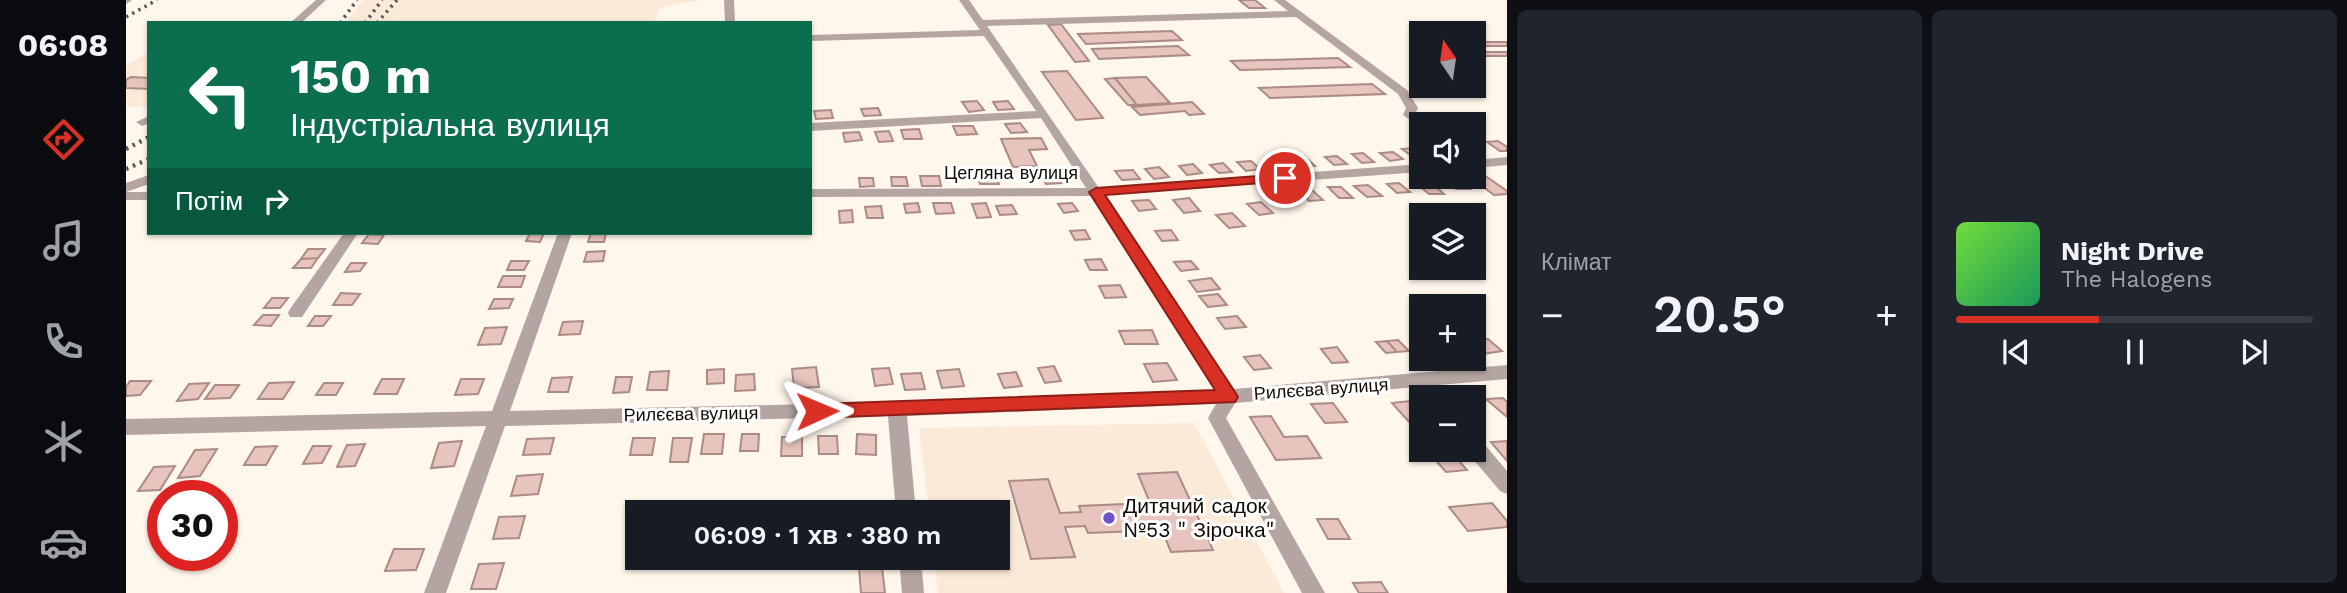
<!DOCTYPE html>
<html lang="uk">
<head>
<meta charset="utf-8">
<style>
	body { margin:0; font-family:"Work Sans",sans-serif; background:#20242c; color:#f1f3f6; height:100vh; display:flex; flex-direction:column; font-size:26px; white-space:nowrap }
	* { box-sizing:border-box; margin:0 }
	p { font-size:23px; color:#9ea1a6 }
	.icon { flex:none; width:38px; height:38px; fill:none; stroke:currentColor; stroke-width:2; stroke-linecap:round; stroke-linejoin:round }
	.map { position:relative; flex:1; overflow:hidden }
	.drawer { display:flex; flex-direction:column; gap:10px; padding:10px; background:#0d0f14; width:840px }
	.drawer>* { flex:none }
	.hud { position:absolute; left:21px; top:21px; width:665px; height:214px; border-radius:0px; box-shadow:0 2px 5px #0004; background:#0b6e4f; color:#fff; overflow:hidden }
	.needle { width:46px; rotate:347deg }
	.buttons { position:absolute; left:1283px; top:21px; display:grid; gap:14px }
	.buttons a { display:grid; place-items:center; width:77px; height:77px; border-radius:0px; background:#171b24; box-shadow:0 2px 5px #0004; font-size:35px }
	.speed { position:absolute; left:21px; top:480px; display:flex; gap:14px; font-size:35px; font-weight:700; text-align:center }
	.speed>* { display:grid; place-content:center; width:91px; height:91px; border-radius:50%; background:#171b24; box-shadow:0 2px 5px #0004; line-height:1 }
	.speed .limit { border:10px solid #d22; background:#fff; color:#111 }
	.pin { position:absolute; display:grid; place-items:center; width:60px; height:60px; color:#fff; margin:-30px; border:4px solid #fff; border-radius:50%; box-shadow:0 2px 7px #0007 }
	.me { position:absolute; width:77px; margin:-38px; rotate:89deg; stroke-linejoin:round; filter:drop-shadow(0 0 5px #0008) }
	.turn { display:flex; align-items:center; gap:24px; height:147px; padding:0 28px; font-size:32px }
	.turn .icon { width:91px; height:91px; stroke-width:2.5 }
	.turn b { display:block; font-size:49px; line-height:60px }
	.then { display:flex; align-items:center; height:66px; padding:0 28px; background:#0003; gap:14px; font-size:26px }
	.big { font-size:52px; font-weight:600; line-height:1.1 }
	.drawer .widget { flex:1; display:flex; flex-direction:column; justify-content:center; gap:10px; min-width:0; padding:0 24px; border-radius:10px; background:#20242c }
	.song { display:flex; align-items:center; gap:21px }
	.cover { width:84px; height:84px; border-radius:10px; background:linear-gradient(135deg,hsl(100 70% 55%),hsl(150 70% 35%)) }
	.played { height:7px; border-radius:4px; background:linear-gradient(90deg,#d93025 40%,#363941 40%) }
	.keys { display:flex; justify-content:space-around; direction:ltr }
	.heat { display:flex; justify-content:space-between; align-items:center; font-size:38px; direction:ltr }
	.drawer .tiles { flex:1; display:grid; gap:10px; grid-template-columns:repeat(2,1fr) }
	.trip { position:absolute; left:499px; top:500px; width:385px; height:70px; border-radius:0px; background:#171b24; box-shadow:0 2px 5px #0004; font-weight:600; line-height:70px; text-align:center }
	main { display:flex; flex:1; min-height:0 }
	.dock { display:flex; flex-direction:column; width:126px; justify-content:space-around; align-items:center; background:#090b0e; color:#9ea1a6 }
	.dock .icon { width:49px; height:49px }
	.dock .on { color:#d93025 }
	.dock b { font-size:32px; color:#f1f3f6 }
	.map>svg:first-child { display:block }
</style>
</head>
<body>
<main>
<nav class="dock">
<b>06:08</b>
<svg class="icon on" aria-label="directions" viewBox="0 0 24 24"><path d="M12 3l9 9-9 9-9-9zM9 14v-3h6M13 9l2 2-2 2"/></svg>
<svg class="icon" aria-label="music" viewBox="0 0 24 24"><path d="M9 18V5l10-2v13"/><circle cx="6" cy="18" r="3"/><circle cx="16" cy="16" r="3"/></svg>
<svg class="icon" aria-label="phone" viewBox="0 0 24 24"><path d="M5 4h4l2 5-3 2q2 4 5 5l2-3 5 2v4C11 20 4 13 5 4z"/></svg>
<svg class="icon" aria-label="climate" viewBox="0 0 24 24"><path d="M12 3v18M4 7l16 10M4 17L20 7"/></svg>
<svg class="icon" aria-label="car" viewBox="0 0 24 24"><path d="M5 17H2v-5l4-1 3-4h7l3 4 3 1v5h-3M9 17h6M6 11h13"/><circle cx="7" cy="17" r="2"/><circle cx="17" cy="17" r="2"/></svg>
</nav>
<div class="map">
<svg width="1381" height="593" viewBox="0 0 1381 593">
	<rect width="100%" height="100%" fill="#fff6ec"/>
	<path fill="#fbead8" d="M238,0h338l-41,7 -7,16h-309z
		M23,52v55l-23,-1v-41z
		M1068,423l90,170h-346l-4,-35h64v-45h-69l-10,-85z"/>
	<path fill="#e7c5be" stroke="#ab8b85" stroke-width="2" d="M1113,0h16l10,8h-16z
		M935,24l28,37 -14,1 -27,-37z
		M1046,31l10,9 -96,4 -8,-10z
		M1348,42h33v4h-33z
		M1052,46l11,9 -90,4 -7,-10z
		M1349,52h32v4h-26z
		M1212,58l12,9 -110,3 -9,-9z
		M941,71l36,47 -27,2 -34,-48z
		M5,77l18,1v11l-23,-1v-8z
		M1020,77l24,26 -33,2 -22,-27z
		M989,78l22,27h-9l-23,-26z
		M1246,84l13,10 -115,4 -11,-10z
		M851,101l7,9 -15,2 -7,-10z
		M882,101l6,8 -16,1 -5,-8z
		M1066,102l12,12 -15,1 -4,-4 -45,4 -8,-8z
		M752,108l3,7 -17,1 -3,-7z
		M705,110l2,8 -17,1 -2,-8z
		M894,123l7,9 -16,1 -6,-9z
		M827,126h20l4,8 -20,1z
		M793,129l3,10h-18l-3,-9z
		M763,131l4,10 -14,1 -4,-10z
		M733,132l3,8 -17,2 -2,-9z
		M915,138l6,11 -18,1 8,16 -24,1 -12,-28z
		M1372,141l9,6v4h-7l-13,-9z
		M1288,148l7,8 -8,1 -11,-8z
		M1267,152l10,7 -13,2 -10,-8z
		M1237,153l11,9 -12,1 -10,-9z
		M1178,156l11,10 -11,1 -11,-10z
		M1211,156l10,8 -13,1 -9,-8z
		M1125,161l9,8 -14,2 -9,-9z
		M1097,163l9,9 -13,1 -9,-8z
		M1067,164l9,9 -15,2 -8,-9z
		M1033,167l10,10 -15,2 -9,-10z
		M1007,170l7,9 -18,1 -7,-9z
		M928,173l7,10 -15,1 -6,-10z
		M851,175h19l3,9h-19z
		M1358,175l23,16v3l-13,1 -24,-18z
		M794,176h19l2,10h-19z
		M765,177h15l2,9h-16z
		M733,178h14l1,8 -14,1z
		M1332,179l12,10h-14l-11,-9z
		M1302,180l16,14h-15l-15,-13z
		M1273,183l11,9 -13,1 -10,-9z
		M1242,185l14,11 -15,1 -13,-11z
		M1202,187h13l12,11h-14z
		M1186,190l11,10 -14,1 -10,-10z
		M1159,194l11,11 -12,1 -11,-11z
		M1063,198l11,13 -16,2 -11,-13z
		M1023,200l7,9 -17,2 -7,-10z
		M1135,202l12,11 -14,2 -12,-11z
		M792,203l2,9 -14,1 -2,-9z
		M807,203h18l3,10 -18,1z
		M860,203l5,14 -14,1 -5,-14z
		M946,203l6,8 -14,2 -6,-9z
		M886,205l5,9 -17,1 -4,-9z
		M755,206l2,12h-16l-2,-11z
		M726,210l1,12 -13,1 -1,-12z
		M1106,213l13,13 -16,2 -13,-13z
		M959,230l5,9 -15,1 -5,-9z
		M1045,230l7,10 -16,1 -7,-10z
		M404,233h14l-4,9 -14,-1z
		M465,233h15l-2,9h-16z
		M243,234l15,1 -6,9 -16,-1z
		M182,249h17l-7,9 -17,1z
		M479,251l-2,10 -19,1 3,-10z
		M192,258l-7,10h-18l8,-9z
		M975,259l6,11h-17l-5,-10z
		M385,261h18l-5,9h-17z
		M1065,261l7,8 -17,2 -7,-9z
		M225,263h15l-6,8 -15,1z
		M377,276h22l-4,11h-23z
		M1085,278l9,11 -23,3 -8,-11z
		M994,285l6,12 -21,1 -6,-12z
		M215,293l19,1 -8,11h-19z
		M1092,294l9,11 -19,2 -9,-11z
		M146,298h16l-8,10h-16z
		M368,299h19l-4,9 -20,1z
		M137,315h16l-8,11 -17,-1z
		M189,316h16l-8,10h-15z
		M1111,316l9,11 -21,2 -8,-11z
		M457,321l-3,13 -21,1 4,-13z
		M381,327l-6,17 -23,1 7,-17z
		M1026,330l6,14h-33l-6,-13z
		M1362,339l14,12 -19,3 -9,-9v-5z
		M1272,340l11,11 -12,1 -10,-11z
		M1261,341l10,11 -11,1 -10,-11z
		M1211,347l11,15 -16,1 -11,-14z
		M1134,355l11,13 -17,2 -10,-13z
		M1041,363l10,17 -24,2 -9,-18z
		M928,366l7,15 -16,2 -7,-15z
		M690,367l3,20 -25,1 -2,-19z
		M763,368l4,16 -18,2 -3,-17z
		M598,369v14l-17,1v-14z
		M833,369l5,17 -22,2 -5,-17z
		M543,371l-2,19h-20l3,-18z
		M890,372l6,14 -18,2 -6,-14z
		M795,373l4,16 -20,1 -4,-16z
		M628,374l1,16 -20,1 1,-16z
		M446,377l-4,15h-20l4,-14z
		M490,377h16l-3,15 -16,1z
		M256,379h22l-7,15h-23z
		M335,379h23l-6,15 -23,1z
		M4,381h21l-11,14 -14,1v-9z
		M168,382l-11,17h-25l11,-16z
		M83,383l-11,16 -21,2 12,-17z
		M198,383h19l-7,12h-20z
		M89,385h24l-9,13 -25,1z
		M1377,398l4,4v15l-21,-18z
		M1284,401l11,12v9l-11,1 -18,-20z
		M1207,403l14,19 -22,1 -14,-19z
		M1145,416l13,21 23,-1 14,22 -45,2 -26,-43z
		M578,434h20l-2,20h-21z
		M616,434h17l-1,17h-18z
		M731,434l19,1v20l-20,-1z
		M692,436h19l1,18h-19z
		M656,437h20v19h-21z
		M428,438l-4,16 -27,1 4,-16z
		M507,438h22l-3,17h-22z
		M547,438h19l-4,24h-18z
		M336,441l-8,25 -23,2 8,-25z
		M1381,441v20l-16,-19z
		M239,444l-10,22 -18,1 10,-22z
		M151,446l-11,19h-22l11,-18z
		M187,446h18l-9,17 -19,1z
		M91,449l-17,27 -22,2 17,-28z
		M1325,452l16,18 -21,2 -16,-18z
		M49,466l-15,24 -22,1 16,-24z
		M1051,472l36,78 -42,2 -12,-29 -25,2 2,6 -48,2 -3,-7 -20,1 10,30 -44,2 -22,-78 39,-2 12,34 21,-1 -2,-6 46,-2 3,7 25,-1 -15,-36z
		M417,474l-5,20 -27,2 6,-20z
		M1366,503l15,18v6l-39,4 -19,-24z
		M399,516l-6,22 -26,1 6,-22z
		M1191,519h21l12,20h-22z
		M268,549h30l-8,21 -31,1z
		M378,563l-8,26h-25l8,-25z
		M756,567l3,26h-24l-2,-25z
		M1255,582l7,11h-29l-6,-10z"/>
	<g fill="none" stroke-linecap="round" stroke-linejoin="round">
		<path fill="#b4a5a2" fill-rule="evenodd" d="M0,0h6l-6,4z
			M190,0h10l-25,23h-11z
			M598,0h10l1,23h-10z
			M833,0h10l14,20 305,-9 -14,-11h11l122,90 11,18 -3,6 15,10 -10,3 -17,-12 3,-7 -8,-14 -102,-77 -309,9 112,162 322,-24v8l-317,23 130,194 273,-24v14l-272,24 -9,15 99,175h-23l-94,-175 8,-14 -309,12 9,97h-20l-8,-97 -383,10 -59,167h-22l62,-167 -360,9v-16l366,-8 66,-178h14l-62,178 387,-9 318,-12 -124,-194 -281,1v-8l276,-1 -45,-70 -231,13v-8l226,-12 -52,-75 -174,5v-6l170,-5z
			M23,116v7l-7,3 -6,-4z
			M1381,157v8l-33,3v-8z
			M23,175v9l-23,8h23v8h-23v-17z
			M218,233h14l-56,84h-12l-2,-4 2,-4z
			M1348,438l7,2 26,31v23l-7,-3 -33,-39 -1,-2h8z
			M773,558h22l3,35h-22z"/>
		<path stroke="#5f574f" stroke-width="3.5" stroke-dasharray="2.5 4.5" stroke-linecap="butt" d="M0,17l31,-17
			M214,23l17,-23
			M239,23l17,-23
			M251,23l20,-23"/>
		<path stroke="#5f574f" stroke-width="4.5" stroke-dasharray="2.5 5" stroke-linecap="butt" d="M0,149l23,-12
			M0,169l23,-10"/>
	</g>
	<path fill="#d93025" stroke="#8d1f18" stroke-width="2" d="M1159,174l7,4 -2,3 -185,14 130,197 3,5 -3,5 -418,16 -10,-7 10,-7 398,-14 -126,-198 7,-4z"/>
	<circle fill="#7053cd" stroke="#fff" stroke-width="2.5" cx="983" cy="518" r="7"/>
	<g text-anchor="middle" stroke-width="6" stroke-linejoin="round" paint-order="stroke">
		<g font-size="18" fill="#130c05" stroke="#fff">
			<text x="885" y="179">Цегляна вулиця</text>
			<text transform="translate(1195 389) rotate(-4)" y="6">Рилєєва вулиця</text>
			<text transform="translate(565 414) rotate(-1)" y="6">Рилєєва вулиця</text>
		</g>
		<g font-size="21" fill="#130c05" stroke="#fff" text-anchor="start">
			<text x="997" y="513">Дитячий садок<tspan x="997" dy="24">№53 " Зірочка"</tspan></text>
		</g>
	</g>
</svg>
<div class="buttons">
<a><svg class="needle" viewBox="-14 -14 28 28"><path d="M0-13l5 13h-10z" fill="#e53935"/><path d="M0 13l5-13h-10z" fill="#9ea1a6"/></svg></a>
<a><svg class="icon" aria-label="sound" viewBox="0 0 24 24"><path d="M4 9h4l5-4v14l-5-4H4zM17 9q2 3 0 6"/></svg></a>
<a><svg class="icon" aria-label="layers" viewBox="0 0 24 24"><path d="M12 4l9 5-9 5-9-5zM3 14l9 5 9-5"/></svg></a>
<a>+</a>
<a>−</a>
</div>
<div class="speed"><div class="limit">30</div></div>
<div class="pin" style="left:1159px;top:178px;background:#d93025"><svg class="icon" aria-label="arrive" viewBox="0 0 24 24"><path d="M6 21V4h12l-3 4 3 4H6"/></svg></div>
<svg class="me" style="left:691px;top:411px" viewBox="-20 -20 40 40"><path d="M0-17L14 15 0 8-14 15z" fill="#d93025" stroke="#fff" stroke-width="4"/></svg>
<div class="trip">06:09 · 1 хв · 380 m</div>
<div class="hud">
<div class="turn"><svg class="icon" aria-label="left" viewBox="0 0 24 24"><path d="M17 20v-9H6M10 6l-5 5 5 5"/></svg><div><b>150 m</b>Індустріальна вулиця</div></div>
<div class="then">Потім<svg class="icon" aria-label="right" viewBox="0 0 24 24"><path d="M7 20v-9h11M14 6l5 5-5 5"/></svg></div>
</div>
</div>
<section class="drawer">
<div class="tiles">
<div class="widget"><p>Клімат</p>
<div class="heat"><a>−</a><b class="big">20.5°</b><a>+</a></div>
</div>
<div class="widget">
<div class="song"><i class="cover"></i><div><b>Night Drive</b><p>The Halogens</p></div></div>
<div class="played"></div>
<div class="keys"><svg class="icon" aria-label="previous" viewBox="0 0 24 24"><path d="M18 5L8 12l10 7zM5 5v14"/></svg><svg class="icon" aria-label="pause" viewBox="0 0 24 24"><path d="M8 5v14M16 5v14"/></svg><svg class="icon" aria-label="next" viewBox="0 0 24 24"><path d="M6 5l10 7-10 7zM19 5v14"/></svg></div>
</div>
</div>
</section>
</main>
</body>
</html>
